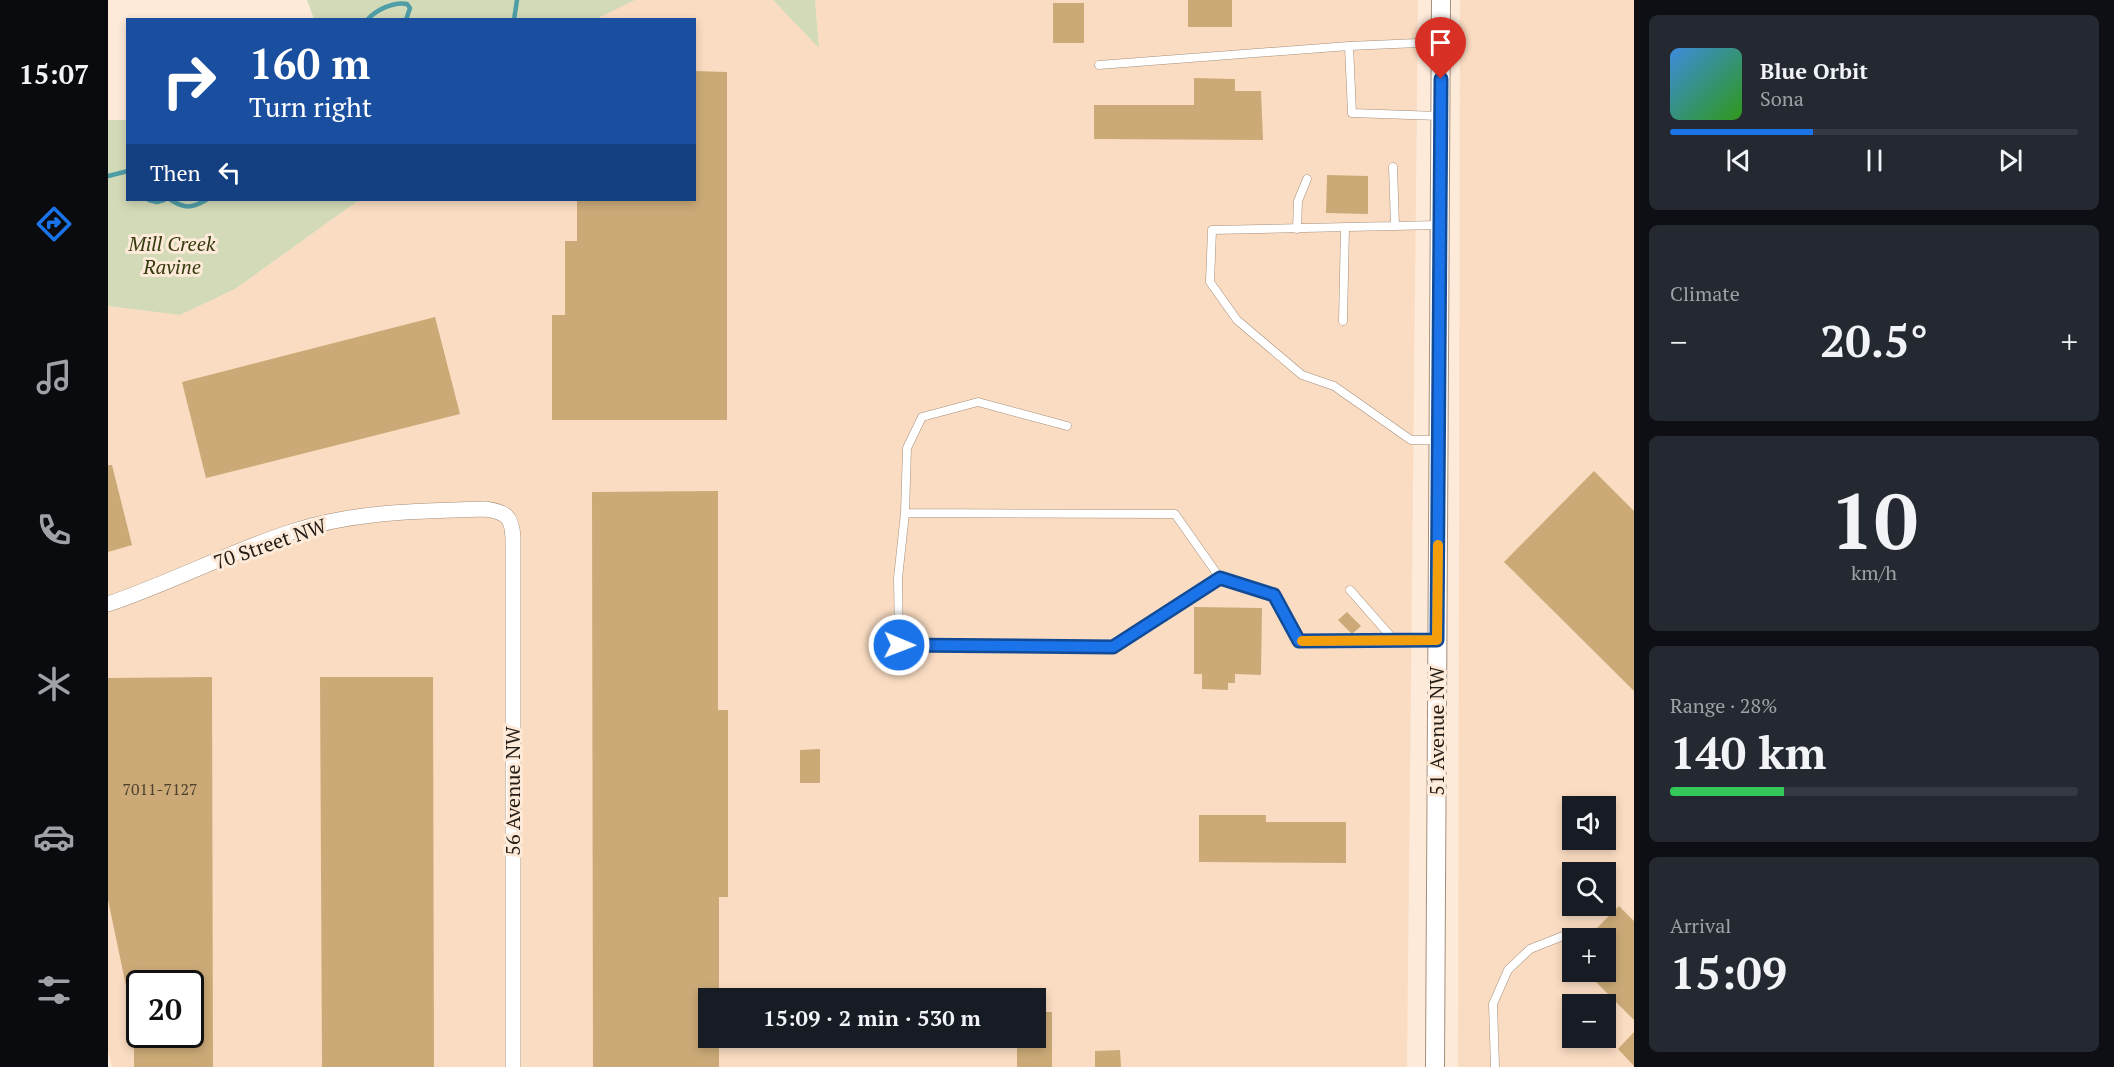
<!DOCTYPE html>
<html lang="en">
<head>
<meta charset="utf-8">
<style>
	body { margin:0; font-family:"PT Serif",serif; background:#242831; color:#f1f3f6; height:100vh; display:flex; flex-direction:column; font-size:22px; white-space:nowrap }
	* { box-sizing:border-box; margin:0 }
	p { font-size:20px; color:#9ea1a6 }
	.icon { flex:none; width:33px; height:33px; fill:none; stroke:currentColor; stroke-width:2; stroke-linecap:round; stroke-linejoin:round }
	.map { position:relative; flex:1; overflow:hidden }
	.panel { display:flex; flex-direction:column; gap:15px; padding:15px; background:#0d0f14; width:480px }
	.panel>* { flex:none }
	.banner { position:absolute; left:18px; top:18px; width:570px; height:183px; border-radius:0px; box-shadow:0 3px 9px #0003; background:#1a4fa0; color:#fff; overflow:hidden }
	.fabs { position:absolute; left:1454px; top:796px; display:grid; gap:12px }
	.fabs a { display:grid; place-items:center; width:54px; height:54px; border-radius:0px; background:#171b24; box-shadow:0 3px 9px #0003; font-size:30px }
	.speed { position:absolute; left:18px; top:970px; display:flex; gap:12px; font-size:30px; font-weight:700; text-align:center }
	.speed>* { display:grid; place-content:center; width:78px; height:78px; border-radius:50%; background:#171b24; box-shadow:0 3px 9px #0003; line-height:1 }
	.speed .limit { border:3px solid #111; border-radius:9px; background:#fff; color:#111 }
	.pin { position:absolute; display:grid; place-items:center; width:51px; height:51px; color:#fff; margin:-62px -26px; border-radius:50% 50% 50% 0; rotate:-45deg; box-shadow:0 0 6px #0007 }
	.pin .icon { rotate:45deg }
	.me { position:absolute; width:66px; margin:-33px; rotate:91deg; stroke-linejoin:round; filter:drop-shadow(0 0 4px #0008) }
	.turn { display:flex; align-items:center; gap:21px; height:126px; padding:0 24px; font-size:27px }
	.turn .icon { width:78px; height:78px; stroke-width:2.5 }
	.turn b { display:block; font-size:42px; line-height:51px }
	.then { display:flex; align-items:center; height:57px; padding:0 24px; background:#0003; gap:12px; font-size:22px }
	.big { font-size:45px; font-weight:700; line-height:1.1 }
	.panel .card { flex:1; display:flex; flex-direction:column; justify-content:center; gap:9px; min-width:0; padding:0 21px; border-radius:9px; background:#242831 }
	.panel .dial { align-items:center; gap:0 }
	.dial b { font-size:78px; line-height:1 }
	.song { display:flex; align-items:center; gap:18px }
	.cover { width:72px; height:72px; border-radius:9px; background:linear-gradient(135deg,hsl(210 70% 55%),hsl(110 70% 35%)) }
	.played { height:6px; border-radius:3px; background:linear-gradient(90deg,#1a73e8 35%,#363941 35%) }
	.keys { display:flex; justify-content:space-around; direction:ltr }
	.heat { display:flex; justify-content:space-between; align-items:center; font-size:33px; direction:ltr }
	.charge { height:9px; border-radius:4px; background:linear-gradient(90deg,#34c759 28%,#363941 0) }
	.trip { position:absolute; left:590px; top:988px; width:348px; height:60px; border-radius:0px; background:#171b24; box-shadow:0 3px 9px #0003; font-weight:700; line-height:60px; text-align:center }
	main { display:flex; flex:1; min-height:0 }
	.tab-bar { display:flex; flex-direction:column; width:108px; justify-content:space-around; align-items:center; background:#090b0e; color:#9ea1a6 }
	.tab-bar .icon { width:42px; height:42px }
	.tab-bar .current { color:#1a73e8 }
	.tab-bar b { font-size:27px; color:#f1f3f6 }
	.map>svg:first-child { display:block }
</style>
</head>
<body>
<main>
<nav class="tab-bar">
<b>15:07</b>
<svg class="icon current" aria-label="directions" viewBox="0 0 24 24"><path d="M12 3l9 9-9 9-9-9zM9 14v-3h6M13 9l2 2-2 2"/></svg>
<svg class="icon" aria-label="music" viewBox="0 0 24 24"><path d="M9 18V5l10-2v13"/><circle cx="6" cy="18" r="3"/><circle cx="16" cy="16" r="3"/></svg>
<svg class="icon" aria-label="phone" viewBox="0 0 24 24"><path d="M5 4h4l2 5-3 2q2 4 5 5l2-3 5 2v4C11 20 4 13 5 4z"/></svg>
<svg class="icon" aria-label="climate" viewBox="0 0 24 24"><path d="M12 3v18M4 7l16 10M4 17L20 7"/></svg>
<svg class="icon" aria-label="car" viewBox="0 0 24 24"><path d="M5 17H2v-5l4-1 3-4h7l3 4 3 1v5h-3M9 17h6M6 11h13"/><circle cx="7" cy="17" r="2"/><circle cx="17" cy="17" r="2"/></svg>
<svg class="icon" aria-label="filters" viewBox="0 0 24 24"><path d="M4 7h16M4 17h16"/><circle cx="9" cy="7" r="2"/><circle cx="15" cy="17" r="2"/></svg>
</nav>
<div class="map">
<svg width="1526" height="1067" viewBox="0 0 1526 1067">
	<rect width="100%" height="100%" fill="#fdead9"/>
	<path fill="#fadcc2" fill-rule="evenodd" d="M527,0h138l46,47 -4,-47h603l-11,1067h-1295l-4,-16v-745l72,9 55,-26 124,-89h335v-180l-100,-1zM32,984h50v51h-50zM600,999h327v39h-327z
		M1352,0h174v1067h-176zM1464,807h33v33h-33zM1464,873h33v33h-33zM1464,939h33v33h-33zM1464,1005h33v33h-33z"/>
	<path fill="#d3dab7" d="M199,0h328l-41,20 -280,-1z
		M665,0h42l4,48z
		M0,120h19l1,80h231l-124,89 -55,26 -72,-9z"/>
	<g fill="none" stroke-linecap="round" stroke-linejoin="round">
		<path stroke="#4f9da7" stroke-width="4.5" d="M259,20c9,-10 27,-19 40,-16l3,4 -4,12
			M406,20l3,-20
			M0,176l20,-5
			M41,200l8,2 7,-2
			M63,200c14,9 21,8 35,0"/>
	</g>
	<path fill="#cbaa77" d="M1080,0h44v27h-44z
		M945,3h31v40h-31z
		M586,71l33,1v348h-175v-105h13v-74h12v-41h117z
		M1086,78l41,1v12h26l2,49 -169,-1v-34h100z
		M1219,175l41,1v38l-42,-1z
		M327,317l25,97 -254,64 -24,-96z
		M0,465h4l20,80 -24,7z
		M1486,471l40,40v180l-130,-129z
		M610,491v219h10v187h-9v102h-11v39h11v29h-126l-1,-575z
		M1086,607l68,1 -1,67 -26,-1v9h-7v7l-26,-1v-15h-8z
		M1239,612l14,14 -9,8 -14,-14z
		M104,677l1,390h-79v-32h56v-51h-50v40h-6l-26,-124v-222z
		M212,677h113l1,390h-112z
		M712,749v34h-20v-33z
		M1091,815h67v7h80v41l-147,-1z
		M1511,906l15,15v99l-48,-48h19v-33h-19z
		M927,1012h17v55h-35v-29h18z
		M1526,1032v34l-16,-17z
		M1012,1050l1,17h-26v-16z"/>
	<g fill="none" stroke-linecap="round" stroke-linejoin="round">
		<g stroke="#a58f7b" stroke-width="9">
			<path id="service" d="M1241,46l3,67 87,3
				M991,65l250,-19 92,-4
				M1285,167l2,59
				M1189,229l1,-28 9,-22
				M1235,321l2,-93
				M959,426l-89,-24 -56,15 -15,31 -2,65 270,1 45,64 54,17 25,46 138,-1
				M1329,440h-26l-77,-54 -32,-11 -65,-55 -27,-38 2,-52 226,-5
				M797,513l-7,65 1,67 214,2 107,-69
				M1242,590l44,50
				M1387,1067l-2,-63 15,-34 22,-21 33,-13"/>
		</g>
		<g stroke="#a58f7b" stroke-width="16">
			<path id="minor" d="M0,604c62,-21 121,-52 183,-72 63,-21 128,-21 194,-23 21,3 27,7 28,29v529"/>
		</g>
		<g stroke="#a58f7b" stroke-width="20">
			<path id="tertiary" d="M1327,1067l6,-1067"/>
		</g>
		<use href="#service" stroke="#fff" stroke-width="8"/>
		<use href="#minor" stroke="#fff" stroke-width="15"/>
		<use href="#tertiary" stroke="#fff" stroke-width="18"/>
	</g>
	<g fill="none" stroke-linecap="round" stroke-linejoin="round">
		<g stroke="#114b97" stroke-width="15">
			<path id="route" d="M791,645l214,2 107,-69 54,17 25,46 138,-1 4,-561"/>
		</g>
		<use href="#route" stroke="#1a73e8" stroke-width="10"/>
		<path stroke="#f59e0b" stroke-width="10" d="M1194,641l135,-1 1,-95"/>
	</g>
	<g text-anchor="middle" stroke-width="6" stroke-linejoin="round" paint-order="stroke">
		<g font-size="16" fill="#4e402e">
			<text x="52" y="795">7011-7127</text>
		</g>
		<g font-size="20" font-style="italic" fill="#353a0e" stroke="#fdead9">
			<text x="64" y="251">Mill Creek<tspan x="64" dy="23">Ravine</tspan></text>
		</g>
		<g font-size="20" fill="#251d15" stroke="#fdead9">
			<text transform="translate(162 544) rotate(-19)" y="7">70 Street NW</text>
			<text transform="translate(1329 731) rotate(-90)" y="7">51 Avenue NW</text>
			<text transform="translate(405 791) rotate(-90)" y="7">56 Avenue NW</text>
		</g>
	</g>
</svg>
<div class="fabs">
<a><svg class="icon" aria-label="sound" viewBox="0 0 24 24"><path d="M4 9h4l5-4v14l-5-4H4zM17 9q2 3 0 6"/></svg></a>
<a><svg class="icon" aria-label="search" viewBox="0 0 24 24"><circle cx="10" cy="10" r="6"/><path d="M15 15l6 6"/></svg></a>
<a>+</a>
<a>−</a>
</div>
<div class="speed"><div class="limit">20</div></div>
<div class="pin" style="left:1333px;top:79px;background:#d93025"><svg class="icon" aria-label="arrive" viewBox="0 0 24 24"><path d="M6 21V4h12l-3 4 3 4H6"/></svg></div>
<svg class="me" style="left:791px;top:645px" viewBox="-20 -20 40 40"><circle r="17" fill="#1a73e8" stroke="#fff" stroke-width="3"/><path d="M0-11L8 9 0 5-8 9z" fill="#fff"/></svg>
<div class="trip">15:09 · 2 min · 530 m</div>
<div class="banner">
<div class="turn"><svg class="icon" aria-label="right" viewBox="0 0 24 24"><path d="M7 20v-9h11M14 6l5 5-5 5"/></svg><div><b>160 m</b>Turn right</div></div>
<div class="then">Then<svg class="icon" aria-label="left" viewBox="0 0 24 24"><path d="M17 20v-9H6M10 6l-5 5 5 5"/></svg></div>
</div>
</div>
<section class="panel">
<div class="card">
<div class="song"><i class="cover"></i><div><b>Blue Orbit</b><p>Sona</p></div></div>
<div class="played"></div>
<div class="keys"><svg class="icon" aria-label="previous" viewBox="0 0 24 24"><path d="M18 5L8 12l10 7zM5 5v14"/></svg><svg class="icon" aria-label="pause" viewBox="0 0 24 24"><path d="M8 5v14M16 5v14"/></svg><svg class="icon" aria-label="next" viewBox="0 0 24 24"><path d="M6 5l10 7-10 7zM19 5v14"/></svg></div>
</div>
<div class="card"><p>Climate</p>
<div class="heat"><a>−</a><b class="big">20.5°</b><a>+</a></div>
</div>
<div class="card dial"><b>10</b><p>km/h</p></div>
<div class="card"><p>Range · 28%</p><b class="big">140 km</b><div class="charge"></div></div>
<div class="card"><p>Arrival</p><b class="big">15:09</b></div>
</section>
</main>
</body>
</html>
